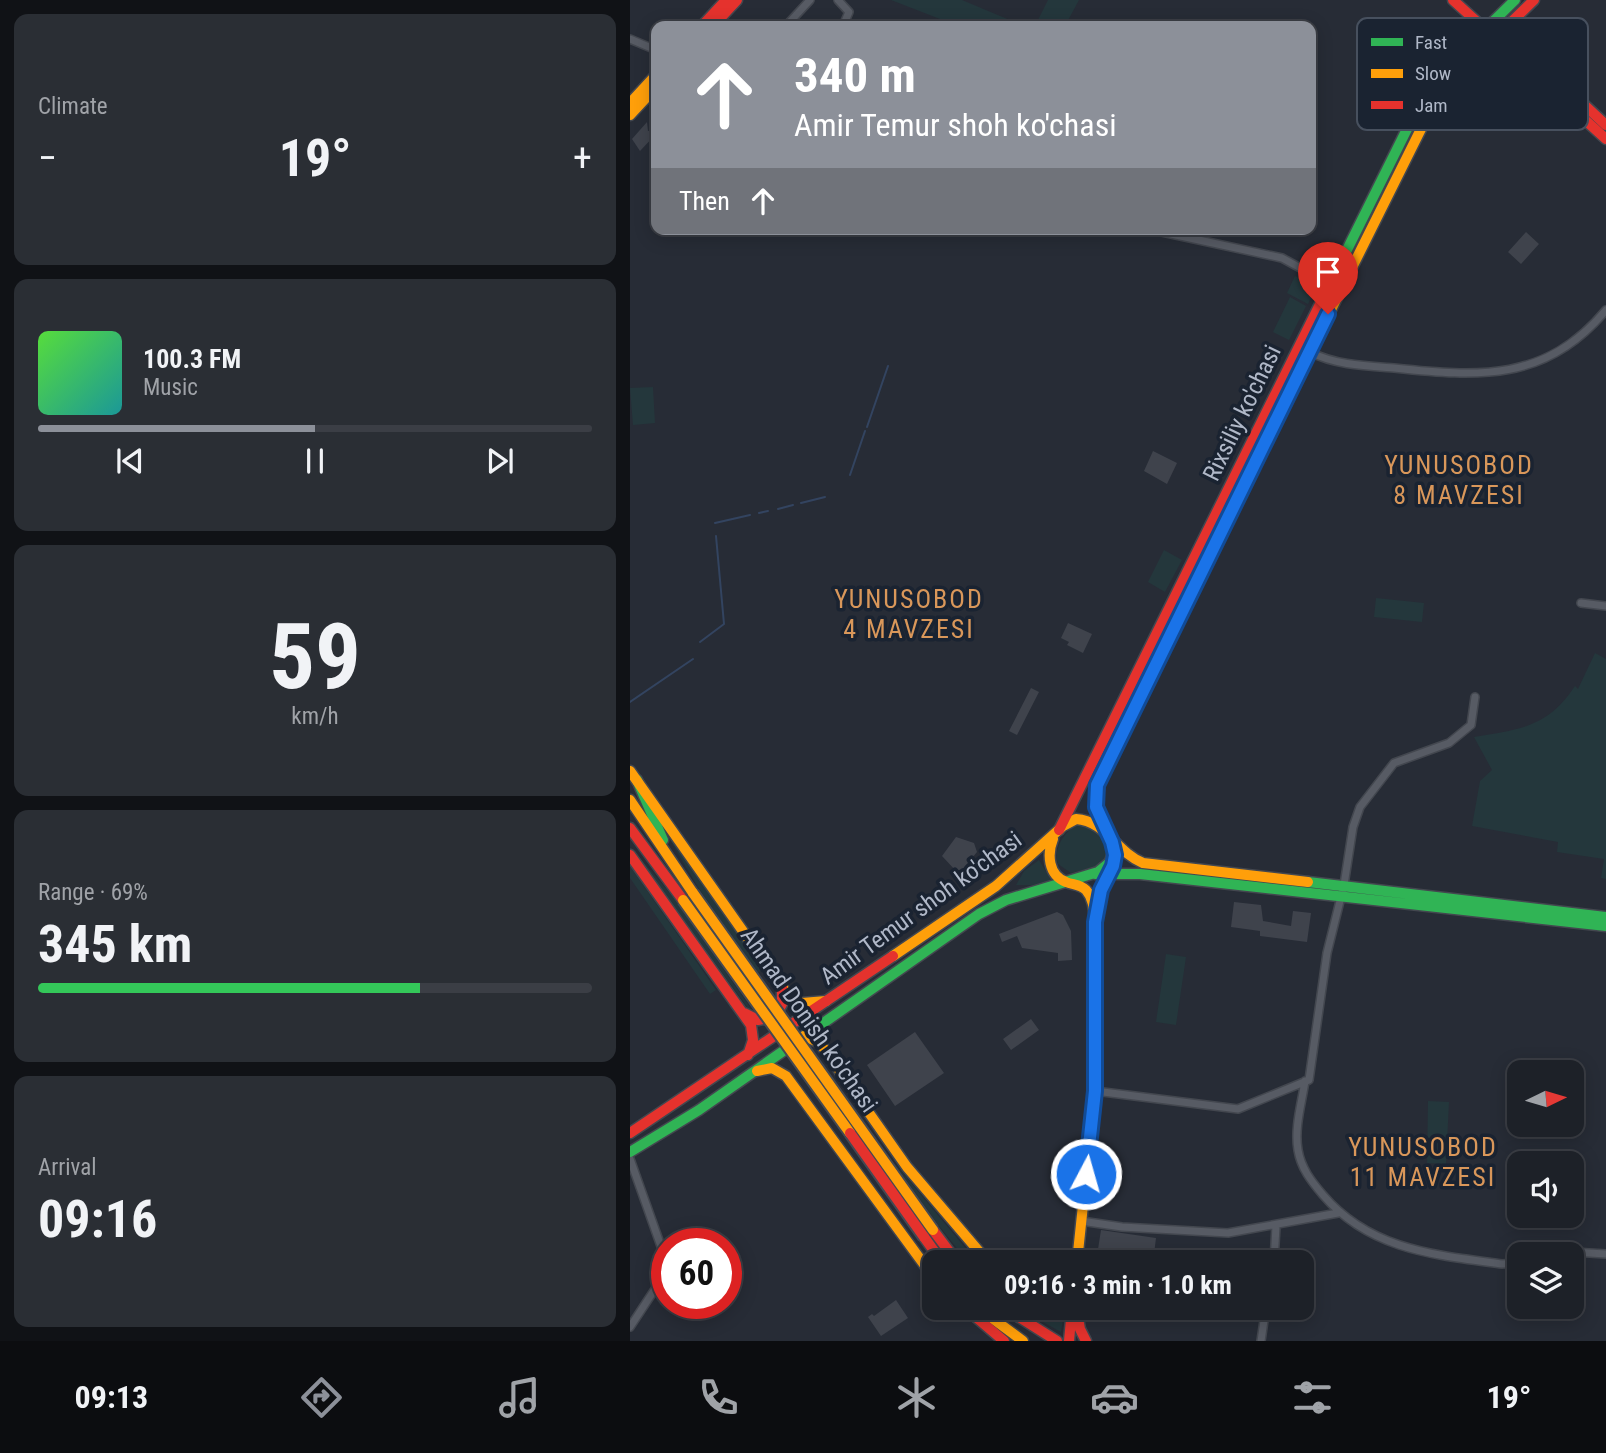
<!DOCTYPE html>
<html lang="en">
<head>
<meta charset="utf-8">
<style>
	body { margin:0; font-family:"Roboto Condensed",sans-serif; background:#2a2e34; color:#f1f3f6; height:100vh; display:flex; flex-direction:column; font-size:26px; white-space:nowrap }
	* { box-sizing:border-box; margin:0 }
	p { font-size:23px; color:#a0a3a8 }
	.icon { flex:none; width:38px; height:38px; fill:none; stroke:currentColor; stroke-width:2; stroke-linecap:round; stroke-linejoin:round }
	.map { position:relative; flex:1; overflow:hidden }
	.details { display:flex; flex-direction:column; gap:14px; padding:14px; background:#101216; width:630px }
	.details>* { flex:none }
	.top-card { position:absolute; left:21px; top:21px; width:665px; height:214px; border-radius:14px; box-shadow:0 4px 18px #0003,0 0 0 2px #3b3e45; background:#8c9099; color:#fff; overflow:hidden }
	.needle { width:46px; rotate:85deg }
	.controls { position:absolute; left:877px; top:1060px; display:grid; gap:14px }
	.controls a { display:grid; place-items:center; width:77px; height:77px; border-radius:14px; background:#1d2128; box-shadow:0 4px 18px #0003,0 0 0 2px #3b3e45; font-size:35px }
	.speed { position:absolute; left:21px; top:1228px; display:flex; gap:14px; font-size:35px; font-weight:700; text-align:center }
	.speed>* { display:grid; place-content:center; width:91px; height:91px; border-radius:50%; background:#1d2128; box-shadow:0 4px 18px #0003,0 0 0 2px #3b3e45; line-height:1 }
	.speed .limit { border:10px solid #d22; background:#fff; color:#111 }
	.pin { position:absolute; display:grid; place-items:center; width:60px; height:60px; color:#fff; margin:-72px -30px; border-radius:50% 50% 50% 0; rotate:-45deg; box-shadow:0 0 7px #0007 }
	.pin .icon { rotate:45deg }
	.me { position:absolute; width:77px; margin:-38px; rotate:6deg; stroke-linejoin:round; filter:drop-shadow(0 0 5px #0008) }
	.turn { display:flex; align-items:center; gap:24px; height:147px; padding:0 28px; font-size:32px }
	.turn .icon { width:91px; height:91px; stroke-width:2.5 }
	.turn b { display:block; font-size:49px; line-height:60px }
	.then { display:flex; align-items:center; height:66px; padding:0 28px; background:#0003; gap:14px; font-size:26px }
	.big { font-size:52px; font-weight:700; line-height:1.1 }
	.details .card { flex:1; display:flex; flex-direction:column; justify-content:center; gap:10px; min-width:0; padding:0 24px; border-radius:14px; background:#2a2e34 }
	.details .dial { align-items:center; gap:0 }
	.dial b { font-size:91px; line-height:1 }
	.song { display:flex; align-items:center; gap:21px }
	.cover { width:84px; height:84px; border-radius:10px; background:linear-gradient(135deg,hsl(110 70% 55%),hsl(180 70% 35%)) }
	.played { height:7px; border-radius:4px; background:linear-gradient(90deg,#8c9099 50%,#3b3e45 50%) }
	.keys { display:flex; justify-content:space-around; direction:ltr }
	.heat { display:flex; justify-content:space-between; align-items:center; font-size:38px; direction:ltr }
	.charge { height:10px; border-radius:5px; background:linear-gradient(90deg,#34c759 69%,#3b3e45 0) }
	.trip { position:absolute; left:292px; top:1250px; width:392px; height:70px; border-radius:14px; background:#1d2128; box-shadow:0 4px 18px #0003,0 0 0 2px #3b3e45; font-weight:700; line-height:70px; text-align:center }
	.tabs { display:flex; height:112px; justify-content:space-around; align-items:center; background:#0c0d10; color:#a0a3a8 }
	.tabs .icon { width:49px; height:49px }
	.tabs .current { color:#8c9099 }
	.tabs b { font-size:32px; color:#f1f3f6 }
	main { display:flex; flex:1; min-height:0 }
	.map>svg:first-child { display:block }
</style>
</head>
<body>
<main>
<section class="details">
<div class="card"><p>Climate</p>
<div class="heat"><a>−</a><b class="big">19°</b><a>+</a></div>
</div>
<div class="card">
<div class="song"><i class="cover"></i><div><b>100.3 FM</b><p>Music</p></div></div>
<div class="played"></div>
<div class="keys"><svg class="icon" aria-label="previous" viewBox="0 0 24 24"><path d="M18 5L8 12l10 7zM5 5v14"/></svg><svg class="icon" aria-label="pause" viewBox="0 0 24 24"><path d="M8 5v14M16 5v14"/></svg><svg class="icon" aria-label="next" viewBox="0 0 24 24"><path d="M6 5l10 7-10 7zM19 5v14"/></svg></div>
</div>
<div class="card dial"><b>59</b><p>km/h</p></div>
<div class="card"><p>Range · 69%</p><b class="big">345 km</b><div class="charge"></div></div>
<div class="card"><p>Arrival</p><b class="big">09:16</b></div>
</section>
<div class="map">
<svg width="976" height="1341" viewBox="0 0 976 1341">
	<rect width="100%" height="100%" fill="#272c36"/>
	<path fill="#24373c" d="M261,0h71l62,26h-66z
		M418,0h31l-14,26h-30z
		M665,276l21,11 -8,17 -21,-11z
		M660,297l16,9 -17,34 -16,-8z
		M23,387l2,36 -22,2 -3,-37z
		M534,550l18,10 -17,32 -17,-10z
		M746,598l48,5 -2,19 -48,-5z
		M965,653l11,6v220l-5,-1 3,-19 -47,-7 1,-10 -86,-16 8,-45 12,-11 -18,-33c46,-8 73,-9 101,-51l3,3z
		M27,818l107,151 -6,4 -59,-84z
		M447,825c17,0 32,12 32,30l-9,11 -29,7 -13,-9c-5,-14 5,-32 19,-39z
		M0,846l43,51 79,113 -2,1z
		M409,860l12,20 -18,5h-17l8,-14z
		M0,866l86,124 -6,4 -80,-116z
		M536,954l20,3 -10,68 -20,-3z
		M798,1101l21,1 -3,62 -19,-1z
		M262,1160l85,102h-9l-29,-36z
		M386,1307h8l21,8 20,-8 -4,25z"/>
	<g fill="none" stroke-linecap="round" stroke-linejoin="round">
		<path stroke="#334460" stroke-width="2" d="M237,427l21,-61
			M220,475l15,-44
			M171,503l24,-6
			M148,509l15,-4
			M129,513l9,-2
			M85,523l35,-8
			M70,642l24,-18 -8,-88
			M0,702l63,-43"/>
	</g>
	<path fill="#3f434c" d="M17,122l1,9 8,-1v4l-16,17 -8,-12z
		M896,232l13,12 -18,20 -13,-12z
		M523,451l24,12 -10,21 -23,-13z
		M438,623l24,11 -9,19 -16,-8 2,-3 -8,-4z
		M401,688l8,4 -22,43 -8,-4z
		M326,837l18,6 3,9 -15,18 -6,1 -14,-15z
		M604,902l27,3 2,16 28,5 2,-15 18,2 -4,29 -47,-6v-5l-29,-4z
		M427,912l6,3 8,16 1,29 -14,1v-8l-36,-5 -5,-12 -15,6 -3,-8z
		M401,1019l8,11 -28,20 -8,-11z
		M285,1032l29,41 -49,33 -28,-41z
		M471,1230l55,8 -3,24h-57z
		M266,1300l12,18 -27,18 -13,-19 4,-3 2,2z"/>
	<g fill="none" stroke-linecap="round" stroke-linejoin="round">
		<g stroke="#43474f" stroke-width="10">
			<path id="street" d="M208,0l11,12 -6,14
				M156,26l24,-26
				M0,39l26,11
				M518,229l134,29 48,26
				M680,352c25,13 56,14 84,16 85,9 152,14 212,-58
				M951,603l25,3
				M675,1081c-3,21 -11,47 -7,69 3,18 13,31 25,45 47,55 112,60 179,69l17,-1
				M465,1091l143,18 71,-29 18,-127 17,-68 9,-58 7,-20 34,-44 55,-20 22,-18 4,-28
				M0,1159l32,90 -3,34 -29,44
				M451,1221l41,6 106,6 110,-20
				M930,1255l13,-3 33,2
				M644,1262l2,-36
				M631,1341l5,-34"/>
		</g>
		<g stroke="#43474f" stroke-width="13">
			<path id="fast" d="M700,284l84,-169 45,-60 56,-55
				M7,780l26,60
				M477,832l-10,-29 4,-30 90,-182
				M465,874h45l466,52
				M678,882l298,35
				M0,1152l69,-42 280,-196 27,-14 92,-28 12,-10 4,-13"/>
		</g>
		<g stroke="#43474f" stroke-width="13">
			<path id="slow" d="M0,103l26,-28
				M0,115l26,-28
				M561,591l233,-468 40,-55
				M0,771l160,227 12,5 24,-2
				M0,800l63,93
				M423,839c-6,15 -5,36 13,43 7,3 14,2 20,8 8,9 8,21 9,32v169l-18,171
				M467,912l5,-25 10,-19
				M263,956l103,-70 67,-60 13,-7c30,2 40,33 67,44l165,19
				M174,1036l16,7 87,124 81,95
				M127,1071l15,-3 14,8 148,202
				M347,1307l46,34
				M408,1307h13"/>
		</g>
		<g stroke="#43474f" stroke-width="13">
			<path id="jam" d="M823,0l153,139
				M72,26l24,-26
				M83,26l24,-26
				M873,29l103,96
				M834,68l70,-68
				M0,828l53,72
				M429,830l271,-546
				M0,855l121,170 2,15 -5,15
				M114,1013l14,7 17,-3 7,-13v-17
				M0,1133l263,-177
				M303,1230l24,32
				M294,1237l18,25
				M334,1307l40,34
				M373,1307l54,34
				M446,1307l4,22 6,12
				M439,1341l3,-32"/>
		</g>
		<use href="#street" stroke="#575b64" stroke-width="7"/>
		<use href="#fast" stroke="#30b455" stroke-width="10"/>
		<use href="#slow" stroke="#ff9f0a" stroke-width="10"/>
		<use href="#jam" stroke="#e5322d" stroke-width="10"/>
		<g stroke="#444953" stroke-width="14" stroke-linecap="butt">
			<path id="slow-bridge" d="M63,893l240,337
				M53,900l167,233"/>
		</g>
		<g stroke="#444953" stroke-width="14" stroke-linecap="butt">
			<path id="jam-bridge" d="M220,1133l74,104"/>
		</g>
		<use href="#slow-bridge" stroke="#ff9f0a" stroke-width="10"/>
		<use href="#jam-bridge" stroke="#e5322d" stroke-width="10"/>
	</g>
	<g fill="none" stroke-linecap="round" stroke-linejoin="round">
		<g stroke="#114b97" stroke-width="18">
			<path id="route" d="M456,1174l9,-83v-169l6,-32 12,-24 2,-11 -3,-13 -16,-35 1,-22 231,-471"/>
		</g>
		<use href="#route" stroke="#1a73e8" stroke-width="12"/>
	</g>
	<g text-anchor="middle" stroke-width="7" stroke-linejoin="round" paint-order="stroke">
		<g font-size="24" fill="#b0b8c8" stroke="#1a2331">
			<text transform="translate(612 413) rotate(-64)" y="8">Rixsiliy ko'chasi</text>
			<text transform="translate(291 908) rotate(-36)" y="8">Amir Temur shoh ko'chasi</text>
			<text transform="translate(179 1020) rotate(55)" y="8">Ahmad Donish ko'chasi</text>
		</g>
		<g font-size="26" letter-spacing="2" fill="#d9975a" stroke="#1a2331">
			<text x="829" y="474">YUNUSOBOD<tspan x="829" dy="30">8 MAVZESI</tspan></text>
			<text x="279" y="608">YUNUSOBOD<tspan x="279" dy="30">4 MAVZESI</tspan></text>
			<text x="793" y="1156">YUNUSOBOD<tspan x="793" dy="30">11 MAVZESI</tspan></text>
		</g>
	</g>
	<rect x="727" y="18" width="231" height="112" rx="10" fill="#1a2331" stroke="#47505e" stroke-width="2"/>
	<rect x="741" y="38" width="32" height="8" fill="#30b455"/>
	<rect x="741" y="69" width="32" height="9" fill="#ff9f0a"/>
	<rect x="741" y="101" width="32" height="8" fill="#e5322d"/>
	<g font-size="19" fill="#b0b8c8">
		<text x="785" y="49">Fast</text>
		<text x="785" y="80">Slow</text>
		<text x="785" y="112">Jam</text>
	</g>
</svg>
<div class="controls">
<a><svg class="needle" viewBox="-14 -14 28 28"><path d="M0-13l5 13h-10z" fill="#e53935"/><path d="M0 13l5-13h-10z" fill="#a0a3a8"/></svg></a>
<a><svg class="icon" aria-label="sound" viewBox="0 0 24 24"><path d="M4 9h4l5-4v14l-5-4H4zM17 9q2 3 0 6"/></svg></a>
<a><svg class="icon" aria-label="layers" viewBox="0 0 24 24"><path d="M12 4l9 5-9 5-9-5zM3 14l9 5 9-5"/></svg></a>
</div>
<div class="speed"><div class="limit">60</div></div>
<div class="pin" style="left:698px;top:314px;background:#d93025"><svg class="icon" aria-label="arrive" viewBox="0 0 24 24"><path d="M6 21V4h12l-3 4 3 4H6"/></svg></div>
<svg class="me" style="left:456px;top:1174px" viewBox="-20 -20 40 40"><circle r="17" fill="#1a73e8" stroke="#fff" stroke-width="3"/><path d="M0-11L8 9 0 5-8 9z" fill="#fff"/></svg>
<div class="trip">09:16 · 3 min · 1.0 km</div>
<div class="top-card">
<div class="turn"><svg class="icon" aria-label="ahead" viewBox="0 0 24 24"><path d="M12 20V5M6 11l6-6 6 6"/></svg><div><b>340 m</b>Amir Temur shoh ko'chasi</div></div>
<div class="then">Then<svg class="icon" aria-label="ahead" viewBox="0 0 24 24"><path d="M12 20V5M6 11l6-6 6 6"/></svg></div>
</div>
</div>
</main>
<nav class="tabs">
<b>09:13</b>
<svg class="icon current" aria-label="directions" viewBox="0 0 24 24"><path d="M12 3l9 9-9 9-9-9zM9 14v-3h6M13 9l2 2-2 2"/></svg>
<svg class="icon" aria-label="music" viewBox="0 0 24 24"><path d="M9 18V5l10-2v13"/><circle cx="6" cy="18" r="3"/><circle cx="16" cy="16" r="3"/></svg>
<svg class="icon" aria-label="phone" viewBox="0 0 24 24"><path d="M5 4h4l2 5-3 2q2 4 5 5l2-3 5 2v4C11 20 4 13 5 4z"/></svg>
<svg class="icon" aria-label="climate" viewBox="0 0 24 24"><path d="M12 3v18M4 7l16 10M4 17L20 7"/></svg>
<svg class="icon" aria-label="car" viewBox="0 0 24 24"><path d="M5 17H2v-5l4-1 3-4h7l3 4 3 1v5h-3M9 17h6M6 11h13"/><circle cx="7" cy="17" r="2"/><circle cx="17" cy="17" r="2"/></svg>
<svg class="icon" aria-label="filters" viewBox="0 0 24 24"><path d="M4 7h16M4 17h16"/><circle cx="9" cy="7" r="2"/><circle cx="15" cy="17" r="2"/></svg>
<b>19°</b>
</nav>
</body>
</html>
